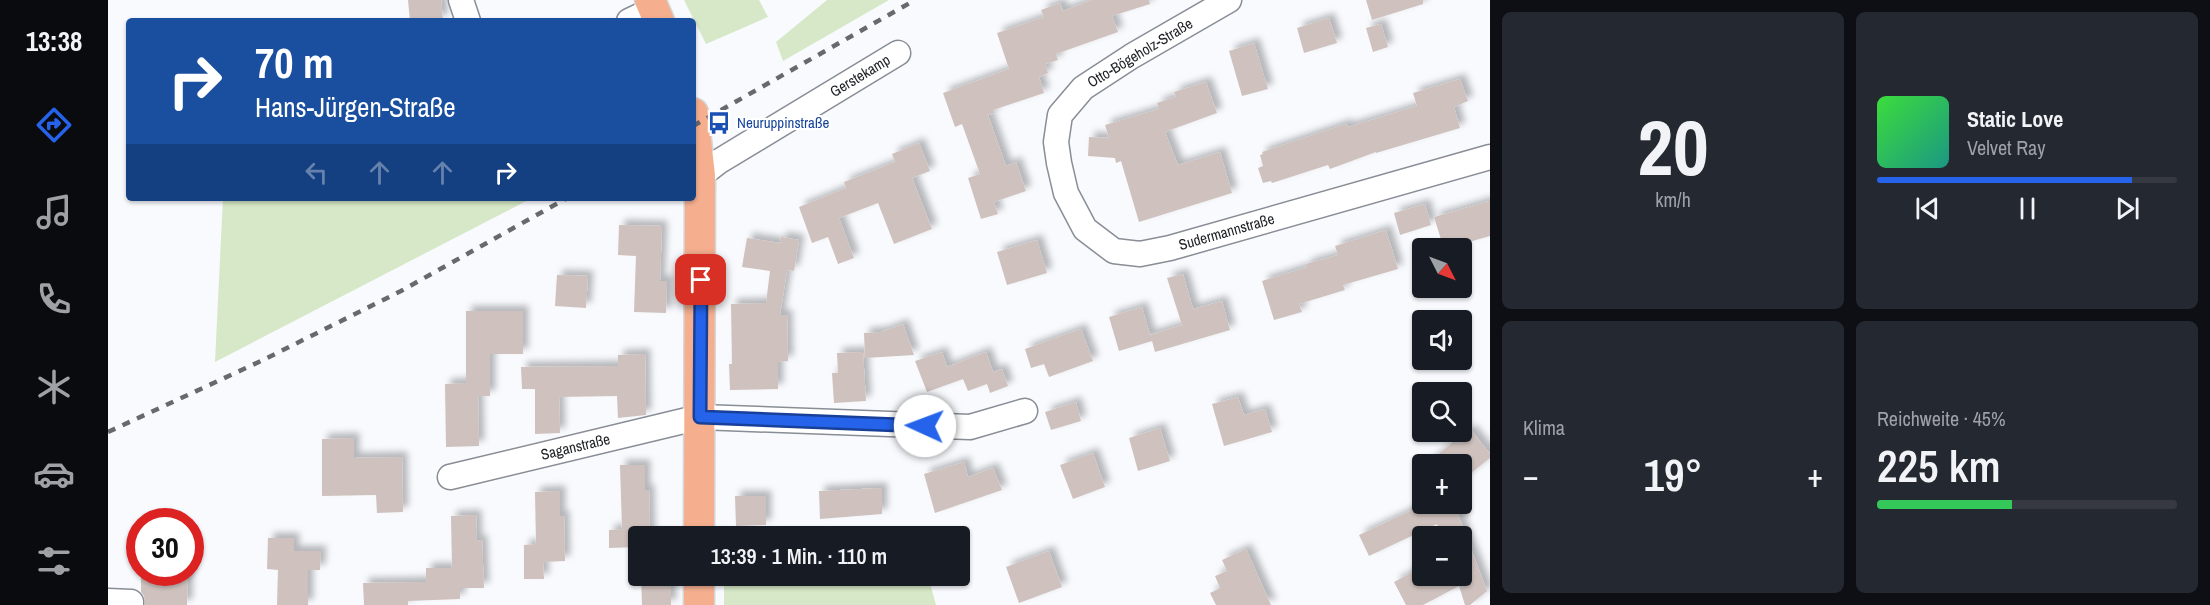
<!DOCTYPE html>
<html lang="de">
<head>
<meta charset="utf-8">
<style>
	body { margin:0; font-family:"Archivo Narrow",sans-serif; background:#242831; color:#f1f3f6; height:100vh; display:flex; flex-direction:column; font-size:22px; white-space:nowrap }
	* { box-sizing:border-box; margin:0 }
	p { font-size:20px; color:#9ea1a6 }
	.icon { flex:none; width:33px; height:33px; fill:none; stroke:currentColor; stroke-width:2; stroke-linecap:round; stroke-linejoin:round }
	.map { position:relative; flex:1; overflow:hidden }
	.sheet { display:flex; flex-direction:column; gap:12px; padding:12px; background:#0d0f14; width:720px }
	.sheet>* { flex:none }
	.top-card { position:absolute; left:18px; top:18px; width:570px; height:183px; border-radius:6px; box-shadow:0 2px 4px #0004; background:#1a4fa0; color:#fff; overflow:hidden }
	.needle { width:39px; rotate:132deg }
	.tools { position:absolute; left:1304px; top:238px; display:grid; gap:12px }
	.tools a { display:grid; place-items:center; width:60px; height:60px; border-radius:6px; background:#171b24; box-shadow:0 2px 4px #0004; font-size:30px }
	.speed { position:absolute; left:18px; top:508px; display:flex; gap:12px; font-size:30px; font-weight:700; text-align:center }
	.speed>* { display:grid; place-content:center; width:78px; height:78px; border-radius:50%; background:#171b24; box-shadow:0 2px 4px #0004; line-height:1 }
	.speed .limit { border:9px solid #d22; background:#fff; color:#111 }
	.pin { position:absolute; display:grid; place-items:center; width:51px; height:51px; color:#fff; margin:-26px; border-radius:12px; box-shadow:0 3px 9px #0006 }
	.me { position:absolute; width:66px; margin:-33px; rotate:272deg; stroke-linejoin:round; filter:drop-shadow(0 0 4px #0008) }
	.turn { display:flex; align-items:center; gap:21px; height:126px; padding:0 30px; font-size:27px }
	.turn .icon { width:78px; height:78px; stroke-width:2.5 }
	.turn b { display:block; font-size:42px; line-height:51px }
	.lanes { display:flex; align-items:center; height:57px; padding:0 30px; background:#0003; justify-content:center; gap:30px; direction:ltr }
	.lanes .off { opacity:.35 }
	.big { font-size:45px; font-weight:600; line-height:1.1 }
	.sheet .card { flex:1; display:flex; flex-direction:column; justify-content:center; gap:9px; min-width:0; padding:0 21px; border-radius:9px; background:#242831 }
	.sheet .dial { align-items:center; gap:0 }
	.dial b { font-size:78px; line-height:1 }
	.song { display:flex; align-items:center; gap:18px }
	.cover { width:72px; height:72px; border-radius:9px; background:linear-gradient(135deg,hsl(120 70% 55%),hsl(170 70% 35%)) }
	.played { height:6px; border-radius:3px; background:linear-gradient(90deg,#2563eb 85%,#363941 85%) }
	.keys { display:flex; justify-content:space-around; direction:ltr }
	.heat { display:flex; justify-content:space-between; align-items:center; font-size:33px; direction:ltr }
	.charge { height:9px; border-radius:4px; background:linear-gradient(90deg,#34c759 45%,#363941 0) }
	.sheet .tiles { flex:1; display:grid; gap:12px; grid-template-columns:repeat(2,1fr) }
	.trip { position:absolute; left:520px; top:526px; width:342px; height:60px; border-radius:6px; background:#171b24; box-shadow:0 2px 4px #0004; font-weight:600; line-height:60px; text-align:center }
	main { display:flex; flex:1; min-height:0 }
	.dock { display:flex; flex-direction:column; width:108px; justify-content:space-around; align-items:center; background:#090b0e; color:#9ea1a6 }
	.dock .icon { width:42px; height:42px }
	.dock .current { color:#2563eb }
	.dock b { font-size:27px; color:#f1f3f6 }
	.map>svg:first-child { display:block }
</style>
</head>
<body>
<main>
<nav class="dock">
<b>13:38</b>
<svg class="icon current" aria-label="directions" viewBox="0 0 24 24"><path d="M12 3l9 9-9 9-9-9zM9 14v-3h6M13 9l2 2-2 2"/></svg>
<svg class="icon" aria-label="music" viewBox="0 0 24 24"><path d="M9 18V5l10-2v13"/><circle cx="6" cy="18" r="3"/><circle cx="16" cy="16" r="3"/></svg>
<svg class="icon" aria-label="phone" viewBox="0 0 24 24"><path d="M5 4h4l2 5-3 2q2 4 5 5l2-3 5 2v4C11 20 4 13 5 4z"/></svg>
<svg class="icon" aria-label="climate" viewBox="0 0 24 24"><path d="M12 3v18M4 7l16 10M4 17L20 7"/></svg>
<svg class="icon" aria-label="car" viewBox="0 0 24 24"><path d="M5 17H2v-5l4-1 3-4h7l3 4 3 1v5h-3M9 17h6M6 11h13"/><circle cx="7" cy="17" r="2"/><circle cx="17" cy="17" r="2"/></svg>
<svg class="icon" aria-label="filters" viewBox="0 0 24 24"><path d="M4 7h16M4 17h16"/><circle cx="9" cy="7" r="2"/><circle cx="15" cy="17" r="2"/></svg>
</nav>
<div class="map">
<svg width="1382" height="605" viewBox="0 0 1382 605">
	<defs>
		<filter id="shadow"><feDropShadow dx="5.5" dy="-5.5" stdDeviation="3" flood-color="#0004"/></filter>
	</defs>
	<rect width="100%" height="100%" fill="#f8fafe"/>
	<path fill="#d6e8c7" d="M576,0h75l9,17 -62,27z
		M719,0h62l-106,61 -7,-19z
		M115,198h309l-317,164z
		M808,527l2,10h-138z
		M616,576h204l8,29h-212z"/>
	<path fill="#cfc2be" filter="url(#shadow)" d="M300,0h33l2,20 -33,1z
		M984,0h57l1,4 -38,12 6,16 -62,22 2,6 -13,4 3,9 -9,4 5,16 -51,17 2,3 -7,2 18,51 10,-4 10,29 -32,11 4,12 -17,5 -13,-41 12,-4 -18,-50 -7,3 -12,-34 66,-24 -12,-36 47,-16 -3,-7 19,-7 3,8z
		M1258,0h57v4l-51,16z
		M1221,18l8,25 -33,10 -7,-25z
		M1273,24l7,23 -15,5 -7,-24z
		M1146,43l14,46 -26,7 -13,-45z
		M1352,79l8,22 -14,6 6,21 -84,25v-1l-46,17 -2,-4 -56,18 -1,-2 -8,2 -5,-15 5,-2 -3,-11 3,-1 -1,-2 84,-28 2,3 69,-21 -4,-13z
		M1098,82l11,31 -52,19 13,33 42,-13 12,41 -93,29 -18,-61 -5,2 -1,-5 -27,-2 1,-19 20,1 -4,-13 54,-16 -2,-6 19,-6 -2,-5z
		M811,143l11,28 -18,7 20,51 -38,15 -16,-41 -39,15 15,40 -16,6 -10,-27 -16,6 -13,-36 47,-19 -2,-6 51,-20 -3,-8z
		M1382,201v35l-46,13 -10,-32z
		M1317,204l6,21 -31,10 -6,-22z
		M511,225l43,1 -2,55h7l-1,32 -32,-1 2,-56 -18,-1z
		M1278,230l12,39 -55,16 2,5 -46,14 3,8 -28,8 -12,-39 45,-14 -1,-3 32,-9 -3,-9z
		M673,237l18,3 -5,31 -7,-1 -7,45h7l1,46 -10,1v27l-48,1 -1,-26h3l-1,-60 35,-1 4,-32 -28,-4 5,-29 33,5z
		M929,240l10,33 -40,12 -10,-33z
		M1075,274l10,35 29,-8 8,29 -75,22 -3,-11 -33,10 -10,-34 33,-10 8,28 32,-10 -15,-47z
		M449,275l31,1 -2,32 -31,-2z
		M358,311h57v43h-33v42h-12l1,50 -33,1 -1,-63 21,-1z
		M795,324l11,31 -49,3 -1,-25 17,-1z
		M973,329l12,32 -44,16 -5,-13 -13,4 -6,-19z
		M755,352l3,49 -32,2 -2,-30h6l-1,-20z
		M834,352l5,15 39,-15 7,20 9,-3 6,17 -18,7 -3,-9 -19,7 -5,-12 -36,13 -12,-31z
		M537,354l1,61 -28,3 -1,-22 -58,1 1,36 -25,1v-45h-13l-1,-22 97,-1v-11z
		M1130,397l6,18 21,-6 7,23 -48,14 -12,-42z
		M968,402l5,19 -30,9 -6,-18z
		M1052,428l10,33 -32,10 -9,-33z
		M1363,430l19,24v4l-29,23v-16h-36l38,-31z
		M246,438v20l48,-1 1,55 -26,1 -1,-18 -54,1v-57z
		M985,453l12,34 -32,12 -13,-34z
		M856,462l4,15 25,-9 9,22 -67,23 -11,-39z
		M512,465h25v25h4l1,47h-11v10l-30,1v-18l13,-1z
		M774,488v26l-62,5 -1,-28z
		M452,491v25h4l1,45 -22,1 1,17h-20v-34l12,-1 -1,-52z
		M627,496h31v29l-30,1z
		M1317,504h29l33,87 -17,14h-5l-6,-19 -36,19h-17l-12,-23 28,-15v9h39v-39h-20l-4,-13 -68,32 -10,-21z
		M368,515l1,26 5,-1 2,48h-24v11l-52,2v4h-44l-1,-22 63,-1v-14h26l-1,-52z
		M160,538h26v13h27l-1,19h-12v35h-31l1,-35 -11,-1z
		M1138,549l25,56h-55l-6,-12 10,-5 -5,-12 12,-5 -5,-11z
		M941,551l13,36 -43,16 -13,-36z
		M33,573h47l-1,32h-42l-1,-9 -3,-4z
		M533,576h30v29h-29z"/>
	<g fill="none" stroke-linecap="round" stroke-linejoin="round">
		<g stroke="#888d96" stroke-width="27">
			<g id="minor">
				<path d="M353,0l7,21"/>
				<path id="s1" d="M1121,0l-97,56 -49,32 -23,27 -4,27 3,21 7,30 19,36 29,22 26,3 30,-6 320,-91"/>
				<path d="M521,21l25,-12"/>
				<path id="s2" d="M592,176l18,-14 180,-109"/>
				<path id="s3" d="M342,477l250,-60 270,10 55,-16"/>
				<path d="M0,601l23,1v3"/>
			</g>
		</g>
		<g stroke="#d6d7d8" stroke-width="33">
			<path id="major" d="M542,0l9,21
				M585,113l7,63 -1,361
				M591,605v-29"/>
		</g>
		<use href="#minor" stroke="#fff" stroke-width="24"/>
		<use href="#major" stroke="#f5af8f" stroke-width="30"/>
		<path stroke="#67696d" stroke-width="4.5" stroke-dasharray="8 8" stroke-linecap="butt" d="M585,126l222,-126
			M0,432l153,-71 140,-70 166,-93"/>
	</g>
	<g fill="none" stroke-linecap="round" stroke-linejoin="round">
		<g stroke="#184099" stroke-width="15">
			<path id="route" d="M593,280l-1,137 225,9"/>
		</g>
		<use href="#route" stroke="#2563eb" stroke-width="10"/>
	</g>
	<defs>
		<g id="bus-bare" transform="scale(1.8)"><path d="M-5-6H5V4H4V6H2V4H-2V6H-4V4H-5ZM-3.5-4V0h7V-4ZM-3.5 1.2v1.5H-2V1.2ZM2 1.2v1.5H3.5V1.2Z" fill="#1a4fb4" stroke="#fff" stroke-width="2.5" paint-order="stroke"/></g>
	</defs>
	<g fill-rule="evenodd">
		<use href="#bus-bare" x="611" y="123"/>
	</g>
	<g text-anchor="middle" stroke-width="4.5" stroke-linejoin="round" paint-order="stroke">
		<g font-size="15" fill="#1e2024" stroke="#fff">
			<text transform="translate(1032 53) rotate(-31)" y="5">Otto-Bögeholz-Straße</text>
			<text dy="5" stroke="none"><textPath href="#s2" startOffset="189">Gerstekamp</textPath></text>
			<text dy="5" stroke="none"><textPath href="#s1" startOffset="478">Sudermannstraße</textPath></text>
			<text dy="5" stroke="none"><textPath href="#s3" startOffset="129">Saganstraße</textPath></text>
		</g>
		<g font-size="15" fill="#164399" stroke="#fff" text-anchor="start">
			<text x="629" y="128">Neuruppinstraße</text>
		</g>
	</g>
</svg>
<div class="tools">
<a><svg class="needle" viewBox="-14 -14 28 28"><path d="M0-13l5 13h-10z" fill="#e53935"/><path d="M0 13l5-13h-10z" fill="#9ea1a6"/></svg></a>
<a><svg class="icon" aria-label="sound" viewBox="0 0 24 24"><path d="M4 9h4l5-4v14l-5-4H4zM17 9q2 3 0 6"/></svg></a>
<a><svg class="icon" aria-label="search" viewBox="0 0 24 24"><circle cx="10" cy="10" r="6"/><path d="M15 15l6 6"/></svg></a>
<a>+</a>
<a>−</a>
</div>
<div class="speed"><div class="limit">30</div></div>
<div class="pin" style="left:593px;top:280px;background:#d93025"><svg class="icon" aria-label="arrive" viewBox="0 0 24 24"><path d="M6 21V4h12l-3 4 3 4H6"/></svg></div>
<svg class="me" style="left:817px;top:426px" viewBox="-20 -20 40 40"><circle r="19" fill="#fff"/><path d="M0-13L10 11 0 6-10 11z" fill="#2563eb"/></svg>
<div class="trip">13:39 · 1 Min. · 110 m</div>
<div class="top-card">
<div class="turn"><svg class="icon" aria-label="right" viewBox="0 0 24 24"><path d="M7 20v-9h11M14 6l5 5-5 5"/></svg><div><b>70 m</b>Hans-Jürgen-Straße</div></div>
<div class="lanes"><svg class="icon off" aria-label="left" viewBox="0 0 24 24"><path d="M17 20v-9H6M10 6l-5 5 5 5"/></svg><svg class="icon off" aria-label="ahead" viewBox="0 0 24 24"><path d="M12 20V5M6 11l6-6 6 6"/></svg><svg class="icon off" aria-label="ahead" viewBox="0 0 24 24"><path d="M12 20V5M6 11l6-6 6 6"/></svg><svg class="icon" aria-label="right" viewBox="0 0 24 24"><path d="M7 20v-9h11M14 6l5 5-5 5"/></svg></div>
</div>
</div>
<section class="sheet">
<div class="tiles">
<div class="card dial"><b>20</b><p>km/h</p></div>
<div class="card">
<div class="song"><i class="cover"></i><div><b>Static Love</b><p>Velvet Ray</p></div></div>
<div class="played"></div>
<div class="keys"><svg class="icon" aria-label="previous" viewBox="0 0 24 24"><path d="M18 5L8 12l10 7zM5 5v14"/></svg><svg class="icon" aria-label="pause" viewBox="0 0 24 24"><path d="M8 5v14M16 5v14"/></svg><svg class="icon" aria-label="next" viewBox="0 0 24 24"><path d="M6 5l10 7-10 7zM19 5v14"/></svg></div>
</div>
<div class="card"><p>Klima</p>
<div class="heat"><a>−</a><b class="big">19°</b><a>+</a></div>
</div>
<div class="card"><p>Reichweite · 45%</p><b class="big">225 km</b><div class="charge"></div></div>
</div>
</section>
</main>
</body>
</html>
